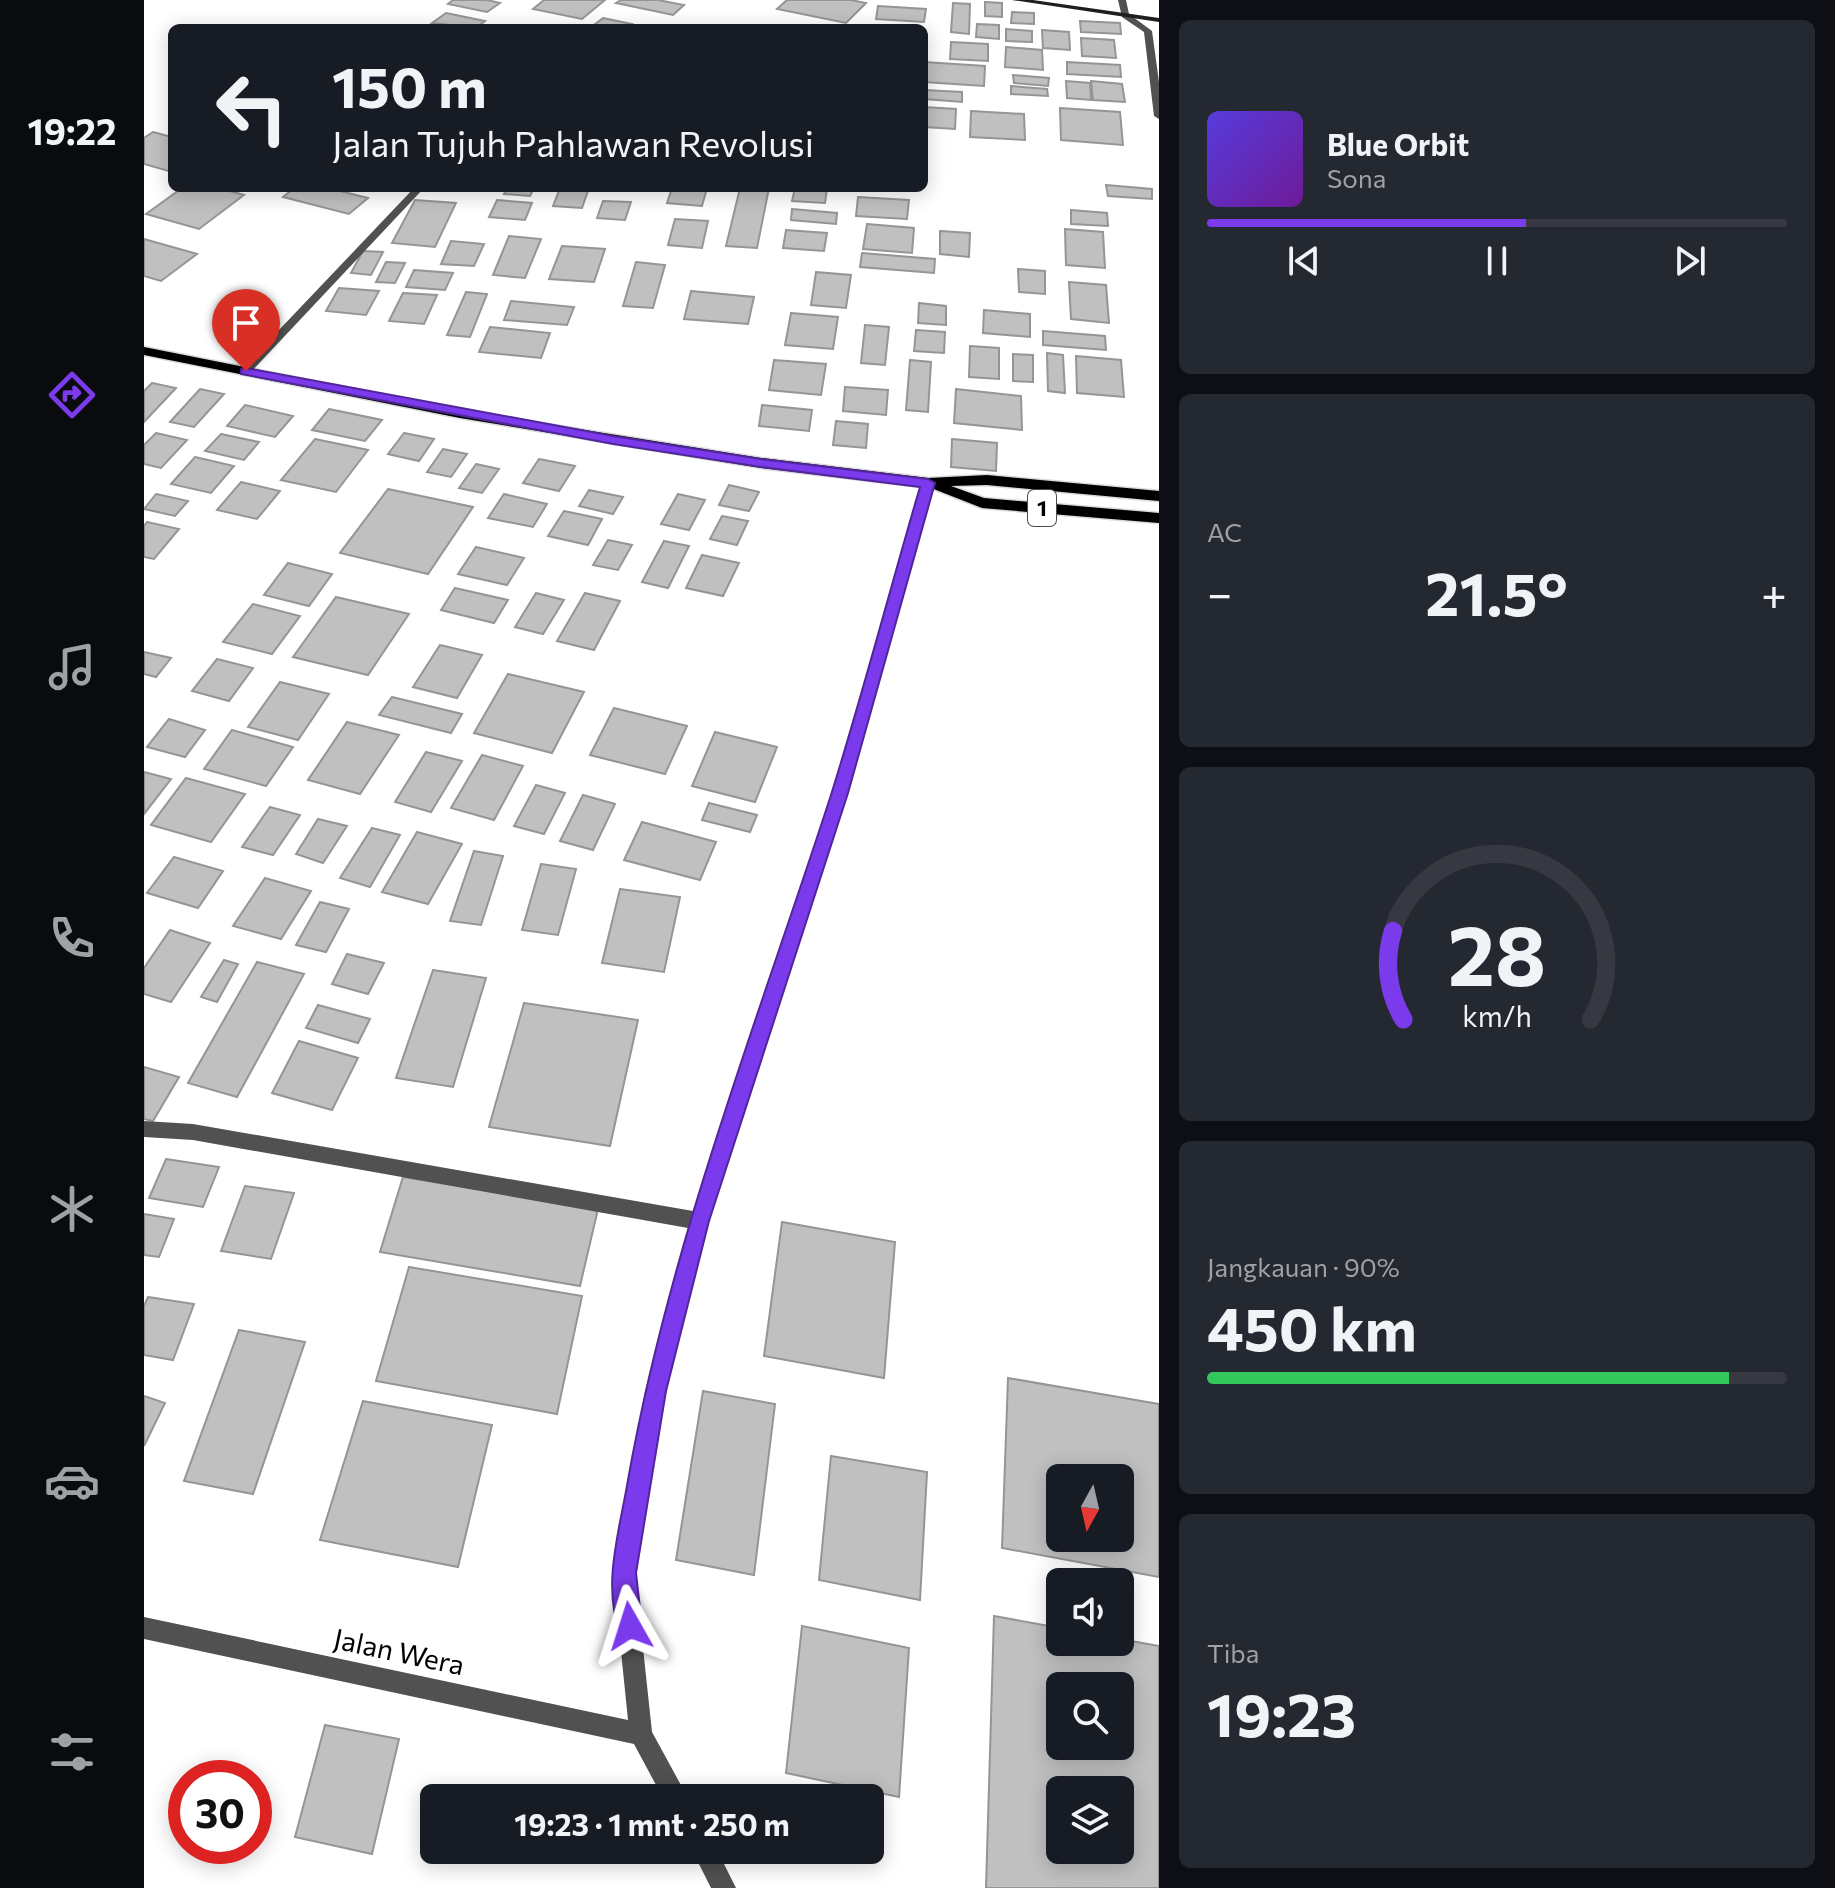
<!DOCTYPE html>
<html lang="id">
<head>
<meta charset="utf-8">
<style>
	body { margin:0; font-family:Commissioner,sans-serif; background:#242831; color:#f1f3f6; height:100vh; display:flex; flex-direction:column; font-size:30px; white-space:nowrap }
	* { box-sizing:border-box; margin:0 }
	p { font-size:26px; color:#9ea1a6 }
	.icon { flex:none; width:44px; height:44px; fill:none; stroke:currentColor; stroke-width:2; stroke-linecap:round; stroke-linejoin:round }
	.map { position:relative; flex:1; overflow:hidden }
	.details { display:flex; flex-direction:column; gap:20px; padding:20px; background:#0d0f14; width:676px }
	.details>* { flex:none }
	.guide { position:absolute; left:24px; top:24px; width:760px; height:168px; border-radius:12px; box-shadow:0 4px 20px #0003; background:#171b24; color:#f1f3f6; overflow:hidden }
	.needle { width:52px; rotate:188deg }
	.tools { position:absolute; left:902px; top:1464px; display:grid; gap:16px }
	.tools a { display:grid; place-items:center; width:88px; height:88px; border-radius:12px; background:#171b24; box-shadow:0 4px 20px #0003; font-size:40px }
	.speed { position:absolute; left:24px; top:1760px; display:flex; gap:16px; font-size:40px; font-weight:700; text-align:center }
	.speed>* { display:grid; place-content:center; width:104px; height:104px; border-radius:50%; background:#171b24; box-shadow:0 4px 20px #0003; line-height:1 }
	.speed .limit { border:12px solid #d22; background:#fff; color:#111 }
	.pin { position:absolute; display:grid; place-items:center; width:68px; height:68px; color:#fff; margin:-82px -34px; border-radius:50% 50% 50% 0; rotate:-45deg; box-shadow:0 0 8px #0007 }
	.pin .icon { rotate:45deg }
	.me { position:absolute; width:88px; margin:-44px; rotate:354deg; stroke-linejoin:round; filter:drop-shadow(0 0 6px #0008) }
	.turn { display:flex; align-items:center; gap:28px; height:168px; padding:0 32px; font-size:36px }
	.turn .icon { width:104px; height:104px; stroke-width:2.5 }
	.turn b { display:block; font-size:56px; line-height:68px }
	.big { font-size:60px; font-weight:700; line-height:1.1 }
	.details .card { flex:1; display:flex; flex-direction:column; justify-content:center; gap:12px; min-width:0; padding:0 28px; border-radius:12px; background:#242831 }
	.details .dial { align-items:center; gap:0 }
	.dial svg { height:208px; overflow:visible; fill:none; stroke:#363941; stroke-width:7; stroke-linecap:round; text-anchor:middle }
	.dial text { fill:#f1f3f6; stroke:none }
	.song { display:flex; align-items:center; gap:24px }
	.cover { width:96px; height:96px; border-radius:12px; background:linear-gradient(135deg,hsl(250 70% 55%),hsl(280 70% 35%)) }
	.played { height:8px; border-radius:4px; background:linear-gradient(90deg,#7c3aed 55%,#363941 55%) }
	.keys { display:flex; justify-content:space-around; direction:ltr }
	.heat { display:flex; justify-content:space-between; align-items:center; font-size:44px; direction:ltr }
	.charge { height:12px; border-radius:6px; background:linear-gradient(90deg,#34c759 90%,#363941 0) }
	.trip { position:absolute; left:276px; top:1784px; width:464px; height:80px; border-radius:12px; background:#171b24; box-shadow:0 4px 20px #0003; font-weight:700; line-height:80px; text-align:center }
	main { display:flex; flex:1; min-height:0 }
	.dock { display:flex; flex-direction:column; width:144px; justify-content:space-around; align-items:center; background:#090b0e; color:#9ea1a6 }
	.dock .icon { width:56px; height:56px }
	.dock .on { color:#7c3aed }
	.dock b { font-size:36px; color:#f1f3f6 }
	.map>svg:first-child { display:block }
</style>
</head>
<body>
<main>
<nav class="dock">
<b>19:22</b>
<svg class="icon on" aria-label="directions" viewBox="0 0 24 24"><path d="M12 3l9 9-9 9-9-9zM9 14v-3h6M13 9l2 2-2 2"/></svg>
<svg class="icon" aria-label="music" viewBox="0 0 24 24"><path d="M9 18V5l10-2v13"/><circle cx="6" cy="18" r="3"/><circle cx="16" cy="16" r="3"/></svg>
<svg class="icon" aria-label="phone" viewBox="0 0 24 24"><path d="M5 4h4l2 5-3 2q2 4 5 5l2-3 5 2v4C11 20 4 13 5 4z"/></svg>
<svg class="icon" aria-label="climate" viewBox="0 0 24 24"><path d="M12 3v18M4 7l16 10M4 17L20 7"/></svg>
<svg class="icon" aria-label="car" viewBox="0 0 24 24"><path d="M5 17H2v-5l4-1 3-4h7l3 4 3 1v5h-3M9 17h6M6 11h13"/><circle cx="7" cy="17" r="2"/><circle cx="17" cy="17" r="2"/></svg>
<svg class="icon" aria-label="filters" viewBox="0 0 24 24"><path d="M4 7h16M4 17h16"/><circle cx="9" cy="7" r="2"/><circle cx="15" cy="17" r="2"/></svg>
</nav>
<div class="map">
<svg width="1015" height="1888" viewBox="0 0 1015 1888">
	<rect width="100%" height="100%" fill="#fff"/>
	<path fill="#c0c0c0" stroke="#959595" stroke-width="2" fill-rule="evenodd" d="M309,0h34l13,3 -13,9 -39,-8z
		M400,0h61l-23,19 -49,-10z
		M477,0h37l26,5 -11,10 -57,-12z
		M643,0h64l15,3 -20,20 -69,-14z
		M841,2l17,1v14l-17,-1z
		M809,3l17,1 -1,30 -18,-2z
		M734,6l48,3 -2,13 -48,-3z
		M868,12l22,1v11l-23,-1z
		M302,13l39,8 -9,7 -44,-5z
		M459,18l29,6 -5,4h-37z
		M936,21l40,2 1,11 -40,-2z
		M833,24l22,1v14l-23,-2z
		M862,29l26,2v11l-26,-1z
		M898,30l27,2 1,18 -27,-2z
		M937,38l33,2 2,18 -34,-2z
		M807,42l37,2v17l-38,-2z
		M862,47l36,3 1,20 -38,-3z
		M780,62l61,4 -1,20 -60,-4z
		M923,62l53,3 1,12 -54,-3z
		M869,75l36,3 -1,8 -34,-3z
		M922,81l24,2 1,17 -24,-2z
		M947,81l31,3 3,18 -32,-2z
		M867,86l36,3 1,7 -37,-2z
		M780,90l38,2v10l-38,-3z
		M780,107l32,2 -1,20 -31,-2z
		M916,108l60,4 3,33 -62,-5z
		M827,111l53,3 1,26 -55,-3z
		M9,132l19,5v35l-28,-8v-26z
		M962,185l46,4v10l-44,-3z
		M38,188h37l25,7 -45,34 -53,-15z
		M150,188h34l40,10 -19,16 -66,-17z
		M363,188h27l-4,8 -26,-2z
		M416,188h29l-7,20 -29,-2z
		M528,188h35l-5,18 -35,-3z
		M596,188h29l-12,60 -31,-2z
		M651,188l32,1 -2,14 -33,-2z
		M714,197l51,3 -2,19 -51,-3z
		M271,200l41,3 -21,44 -43,-4z
		M353,200l35,3 -7,17 -36,-3z
		M459,201l28,1 -6,18 -28,-2z
		M648,209l45,4 -1,11 -45,-4z
		M927,210l36,3 1,13 -37,-2z
		M531,219l33,2 -6,27 -34,-3z
		M723,224l47,4 -2,25 -49,-4z
		M921,229l38,3 2,36 -39,-3z
		M642,230l41,3 -3,18 -41,-3z
		M796,231l30,2 -1,24 -29,-3z
		M365,236l32,3 -16,39 -32,-3z
		M0,239l53,15 -36,27 -17,-5z
		M307,241l33,3 -10,22 -33,-2z
		M418,246l43,3 -11,33 -45,-3z
		M219,251l20,1 -12,23 -20,-2z
		M718,253l73,6 -1,14 -74,-6z
		M242,262l19,1 -10,20 -19,-1z
		M492,262l29,3 -12,43 -30,-2z
		M874,269l27,2v23l-26,-2z
		M270,270l39,3 -8,17 -39,-3z
		M672,272l35,3 -5,33 -35,-3z
		M925,282l37,3 3,38 -38,-4z
		M195,288l40,3 -13,24 -40,-4z
		M547,291l63,6 -6,27 -64,-5z
		M322,292l21,2 -17,43 -23,-2z
		M259,293l34,2 -13,29 -35,-3z
		M367,301l63,6 -7,18 -63,-5z
		M775,303l27,3v19l-28,-2z
		M840,310l46,4v23l-47,-4z
		M647,313l47,4 -5,32 -48,-4z
		M721,325l24,2 -4,38 -24,-2z
		M346,327l60,6 -9,25 -62,-6z
		M772,330l29,2 -1,21 -30,-2z
		M899,331l62,5 1,14 -63,-5z
		M826,346l29,2v31l-30,-2z
		M903,353l16,2 2,38 -17,-2z
		M869,354l20,1v27l-20,-1z
		M932,356l45,4 3,37 -47,-4z
		M630,360l52,4 -5,31 -52,-5z
		M766,360l21,2 -3,50 -22,-2z
		M8,383l24,5 -32,34v-31z
		M701,387l43,3 -2,25 -43,-4z
		M56,389l24,5 -30,33 -24,-5z
		M812,389l65,7 1,34 -68,-7z
		M101,405l48,11 -18,21 -48,-11z
		M618,405l50,5 -3,21 -50,-5z
		M185,409l53,11 -17,21 -53,-11z
		M692,421l32,3 -2,24 -33,-3z
		M12,433l31,7 -26,28 -17,-4v-19z
		M260,433l30,6 -15,22 -31,-7z
		M77,434l38,8 -15,18 -39,-9z
		M171,439l53,11 -32,42 -55,-12z
		M808,439l45,4 -1,28 -45,-4z
		M299,449l24,5 -16,23 -24,-5z
		M51,457l39,9 -23,27 -40,-9z
		M395,459l36,7 -16,25 -36,-8z
		M332,464l23,5 -17,24 -23,-5z
		M97,482l39,9 -23,28 -40,-9z
		M585,485l30,7 -10,19 -30,-6z
		M244,489l85,18 -45,67 -88,-21z
		M445,490l34,7 -10,17 -34,-8z
		M12,494l32,7 -13,15 -31,-7z
		M360,494l43,10 -14,23 -45,-9z
		M534,494l27,6 -16,30 -28,-6z
		M420,511l38,8 -14,26 -40,-9z
		M578,516l26,5 -11,24 -27,-6z
		M3,522l32,7 -25,30 -10,-2v-31z
		M464,540l24,5 -14,25 -25,-5z
		M520,541l25,5 -21,42 -26,-6z
		M332,547l48,11 -17,27 -49,-11z
		M558,555l37,8 -16,33 -37,-8z
		M144,563l44,11 -23,32 -45,-11z
		M311,588l53,12 -14,23 -53,-13z
		M392,593l28,7 -21,34 -28,-7z
		M441,593l35,8 -26,49 -37,-9z
		M192,597l73,17 -41,61 -75,-18z
		M109,604l47,12 -28,38 -49,-12z
		M296,645l42,10 -25,43 -44,-11z
		M0,652l27,6 -15,19 -12,-3z
		M73,659l36,9 -24,33 -37,-10z
		M364,674l76,18 -32,61 -78,-20z
		M136,682l49,12 -31,46 -50,-13z
		M248,697l70,17 -11,19 -72,-18z
		M470,708l73,18 -22,48 -75,-19z
		M25,719l36,11 -20,27 -38,-10z
		M203,722l52,13 -39,59 -52,-14z
		M88,730l61,17 -27,39 -62,-17z
		M571,732l62,15 -22,55 -63,-16z
		M282,752l36,9 -31,51 -36,-10z
		M338,755l41,11 -29,54 -43,-12z
		M0,772l27,7 -27,35z
		M42,778l59,16 -34,48 -60,-17z
		M392,785l29,8 -21,41 -30,-8z
		M439,795l32,9 -22,46 -33,-9z
		M565,803l48,12 -7,17 -48,-12z
		M126,807l30,8 -27,40 -31,-8z
		M174,819l29,7 -24,37 -27,-9z
		M498,822l74,20 -16,38 -76,-20z
		M228,828l28,7 -30,52 -30,-9z
		M273,832l45,12 -34,60 -46,-12z
		M330,851l29,5 -22,69 -31,-4z
		M30,857l49,14 -25,37 -51,-15z
		M397,864l35,5 -18,66 -36,-5z
		M121,878l46,13 -30,48 -48,-13z
		M476,889l60,8 -16,75 -62,-9z
		M176,902l29,7 -23,43 -30,-7z
		M26,930l40,13 -39,59 -27,-8v-26z
		M203,954l37,9 -16,31 -36,-10z
		M80,960l14,4 -21,38 -16,-5z
		M113,962l47,12 -67,123 -49,-14z
		M289,970l53,8 -33,109 -57,-9z
		M380,1003l114,17 -28,126 -121,-19z
		M174,1005l52,14 -12,24 -52,-15z
		M155,1041l59,17 -26,52 -60,-17z
		M0,1067l35,10 -26,44 -9,-2z
		M22,1159l53,8 -16,40 -54,-9z
		M259,1177l195,32 -18,77 -200,-34z
		M101,1186l49,7 -23,66 -50,-8z
		M0,1214l30,5 -15,38 -15,-2z
		M638,1222l113,20 -11,136 -120,-22z
		M265,1267l173,29 -25,118 -181,-33z
		M4,1297l46,7 -21,56 -29,-5v-49z
		M95,1330l66,12 -52,152 -69,-13z
		M864,1378l151,26v173l-157,-29zM916,1478h60v60h-60z
		M559,1391l72,13 -21,171 -78,-15z
		M0,1396l21,7 -21,43z
		M219,1401l129,24 -34,142 -138,-27z
		M687,1456l96,16 -7,128 -101,-20z
		M850,1616l66,12v14h60v-3l39,7v242h-173zM916,1686h60v60h-60zM916,1790h60v60h-60z
		M658,1626l107,22 -10,149 -113,-24z
		M181,1725l74,14 -27,115 -77,-17z"/>
	<g fill="none" stroke-linecap="round" stroke-linejoin="round">
		<g stroke="#dbdbdb" stroke-width="3">
			<path id="primary" d="M0,347l316,63 301,48 167,20 59,-3 172,16v10l-172,-16 -36,1 33,12 175,15v10l-177,-15 -51,-20 -170,-20 -301,-50 -316,-63z"/>
		</g>
		<path fill="#515151" fill-rule="evenodd" d="M974,0h8l3,14 23,17 7,51v37l-5,-3 -10,-84 -22,-15z
			M270,188h10l-174,185h-8v-4z
			M784,479l6,4 -87,310 -139,428 -43,170 -30,182 17,159 36,66h-25l-29,-54 -490,-105v-22l484,103 -15,-147 32,-182 43,-163 -495,-88 -49,-3v-16l49,3 500,87 140,-418 89,-310z
			M548,1850h25l19,38h-25z"/>
		<path fill="#1e1e1e" fill-rule="evenodd" d="M868,0h21l126,18v4z"/>
		<use href="#primary" fill="#000" fill-rule="evenodd"/>
	</g>
	<path fill="#7c3aed" stroke="#51269a" stroke-width="2" d="M102,368l367,68 148,23 167,20 7,4 -87,310 -139,428 -43,170 -30,182 6,53 -3,9 -9,4 -9,-4c-20,-48 -1,-106 7,-155 42,-237 129,-457 203,-685 32,-102 59,-206 89,-308l-159,-20 -148,-23 -372,-70v-5z"/>
	<g text-anchor="middle" stroke-width="6" stroke-linejoin="round" paint-order="stroke">
		<rect fill="#fff" stroke="#4c4c4c" stroke-width="2" x="884" y="490" width="28" height="36" rx="6"/>
		<g font-size="22" font-weight="bold" fill="#000">
			<text x="898" y="516">1</text>
		</g>
		<g font-size="28" fill="#000" stroke="#fff">
			<text transform="translate(255 1652) rotate(12)" y="10">Jalan Wera</text>
		</g>
	</g>
</svg>
<div class="tools">
<a><svg class="needle" viewBox="-14 -14 28 28"><path d="M0-13l5 13h-10z" fill="#e53935"/><path d="M0 13l5-13h-10z" fill="#9ea1a6"/></svg></a>
<a><svg class="icon" aria-label="sound" viewBox="0 0 24 24"><path d="M4 9h4l5-4v14l-5-4H4zM17 9q2 3 0 6"/></svg></a>
<a><svg class="icon" aria-label="search" viewBox="0 0 24 24"><circle cx="10" cy="10" r="6"/><path d="M15 15l6 6"/></svg></a>
<a><svg class="icon" aria-label="layers" viewBox="0 0 24 24"><path d="M12 4l9 5-9 5-9-5zM3 14l9 5 9-5"/></svg></a>
</div>
<div class="speed"><div class="limit">30</div></div>
<div class="pin" style="left:102px;top:371px;background:#d93025"><svg class="icon" aria-label="arrive" viewBox="0 0 24 24"><path d="M6 21V4h12l-3 4 3 4H6"/></svg></div>
<svg class="me" style="left:486px;top:1626px" viewBox="-20 -20 40 40"><path d="M0-17L14 15 0 8-14 15z" fill="#7c3aed" stroke="#fff" stroke-width="4"/></svg>
<div class="trip">19:23 · 1 mnt · 250 m</div>
<div class="guide">
<div class="turn"><svg class="icon" aria-label="left" viewBox="0 0 24 24"><path d="M17 20v-9H6M10 6l-5 5 5 5"/></svg><div><b>150 m</b>Jalan Tujuh Pahlawan Revolusi</div></div>
</div>
</div>
<section class="details">
<div class="card">
<div class="song"><i class="cover"></i><div><b>Blue Orbit</b><p>Sona</p></div></div>
<div class="played"></div>
<div class="keys"><svg class="icon" aria-label="previous" viewBox="0 0 24 24"><path d="M18 5L8 12l10 7zM5 5v14"/></svg><svg class="icon" aria-label="pause" viewBox="0 0 24 24"><path d="M8 5v14M16 5v14"/></svg><svg class="icon" aria-label="next" viewBox="0 0 24 24"><path d="M6 5l10 7-10 7zM19 5v14"/></svg></div>
</div>
<div class="card"><p>AC</p>
<div class="heat"><a>−</a><b class="big">21.5°</b><a>+</a></div>
</div>
<div class="card dial"><svg viewBox="0 0 100 80">
<path d="M14 69A42 42 0 1 1 86 69"/>
<path d="M14 69A42 42 0 0 1 10 35" stroke="#7c3aed"/>
<text x="50" y="56" font-size="32" font-weight="700">28</text>
<text x="50" y="72" font-size="11">km/h</text>
</svg></div>
<div class="card"><p>Jangkauan · 90%</p><b class="big">450 km</b><div class="charge"></div></div>
<div class="card"><p>Tiba</p><b class="big">19:23</b></div>
</section>
</main>
</body>
</html>
